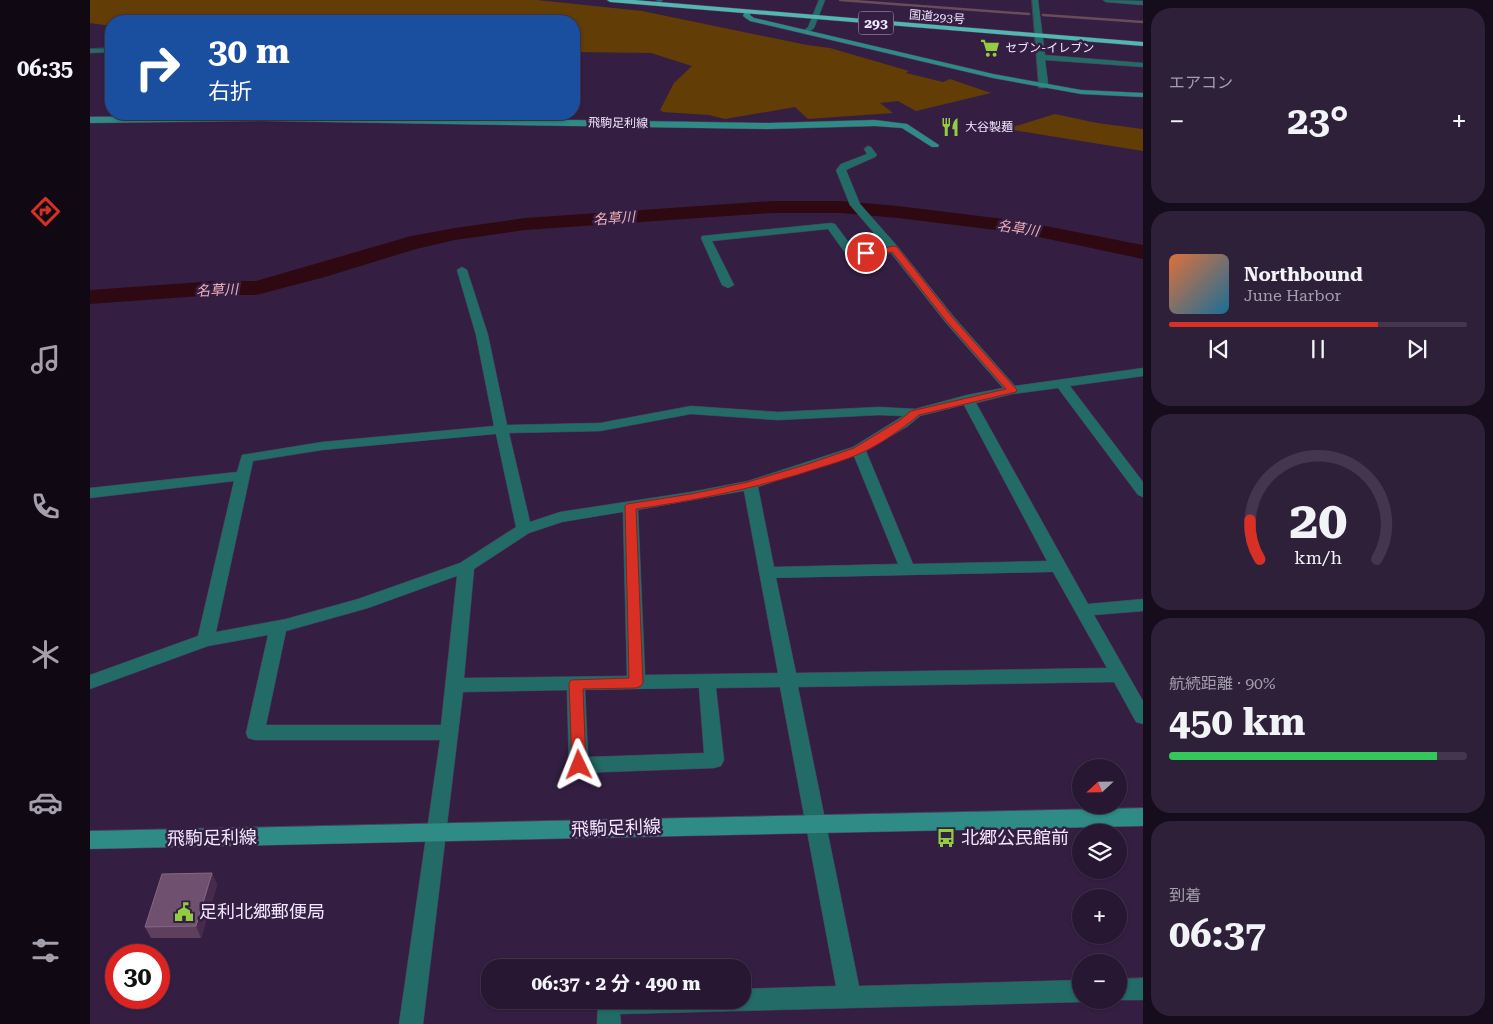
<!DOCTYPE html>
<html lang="ja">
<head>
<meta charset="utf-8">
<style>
	body { margin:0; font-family:"Roboto Serif","Noto Sans JP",serif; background:#2f203a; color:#f1f3f6; height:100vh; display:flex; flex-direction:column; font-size:19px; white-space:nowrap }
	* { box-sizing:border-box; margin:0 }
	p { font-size:16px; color:#a49fac }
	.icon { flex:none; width:28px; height:28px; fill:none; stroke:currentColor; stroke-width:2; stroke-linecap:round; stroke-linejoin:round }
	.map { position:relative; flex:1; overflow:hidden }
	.details { display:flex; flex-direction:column; gap:8px; padding:8px; background:#150d1c; width:350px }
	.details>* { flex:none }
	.top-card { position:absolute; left:15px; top:15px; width:475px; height:105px; border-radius:20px; box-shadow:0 1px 4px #0004,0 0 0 1px #43364d; background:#1a4fa0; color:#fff; overflow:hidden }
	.needle { width:32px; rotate:248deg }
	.controls { position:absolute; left:982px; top:759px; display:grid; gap:10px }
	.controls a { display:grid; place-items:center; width:55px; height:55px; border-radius:50%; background:#271732; box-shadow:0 1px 4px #0004,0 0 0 1px #43364d; font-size:25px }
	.speed { position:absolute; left:15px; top:944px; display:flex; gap:10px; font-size:25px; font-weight:700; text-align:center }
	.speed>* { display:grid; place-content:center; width:65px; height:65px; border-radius:50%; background:#271732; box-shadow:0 1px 4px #0004,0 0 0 1px #43364d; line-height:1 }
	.speed .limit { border:8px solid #d22; background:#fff; color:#111 }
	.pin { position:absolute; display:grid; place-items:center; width:42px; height:42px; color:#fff; margin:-21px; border:2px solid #fff; border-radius:50%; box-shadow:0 1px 5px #0007 }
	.me { position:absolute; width:55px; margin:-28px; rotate:358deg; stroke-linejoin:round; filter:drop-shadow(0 0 4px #0008) }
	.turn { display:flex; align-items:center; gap:18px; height:105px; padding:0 20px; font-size:22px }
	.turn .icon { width:65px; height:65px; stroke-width:2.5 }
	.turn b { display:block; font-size:35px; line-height:42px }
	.big { font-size:38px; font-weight:700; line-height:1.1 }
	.details .card { flex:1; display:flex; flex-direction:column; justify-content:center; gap:8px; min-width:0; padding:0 18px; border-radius:20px; background:#2f203a }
	.details .dial { align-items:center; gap:0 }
	.dial svg { height:130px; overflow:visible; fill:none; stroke:#43364d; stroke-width:7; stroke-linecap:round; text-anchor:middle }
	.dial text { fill:#f1f3f6; stroke:none }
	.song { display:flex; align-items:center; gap:15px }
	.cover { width:60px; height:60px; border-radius:8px; background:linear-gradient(135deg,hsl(20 70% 55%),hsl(200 70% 35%)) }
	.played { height:5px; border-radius:2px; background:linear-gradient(90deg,#d93025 70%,#43364d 70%) }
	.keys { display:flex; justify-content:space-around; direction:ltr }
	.heat { display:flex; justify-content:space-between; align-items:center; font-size:28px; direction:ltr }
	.charge { height:8px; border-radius:4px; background:linear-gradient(90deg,#34c759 90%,#43364d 0) }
	.trip { position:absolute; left:391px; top:959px; width:270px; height:50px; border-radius:20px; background:#271732; box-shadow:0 1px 4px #0004,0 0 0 1px #43364d; font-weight:700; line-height:50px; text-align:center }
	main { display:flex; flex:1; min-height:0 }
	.menu { display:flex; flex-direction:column; width:90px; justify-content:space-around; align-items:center; background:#100914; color:#a49fac }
	.menu .icon { width:35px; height:35px }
	.menu .active { color:#d93025 }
	.menu b { font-size:22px; color:#f1f3f6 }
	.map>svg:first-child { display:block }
</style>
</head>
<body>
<main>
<nav class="menu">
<b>06:35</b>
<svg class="icon active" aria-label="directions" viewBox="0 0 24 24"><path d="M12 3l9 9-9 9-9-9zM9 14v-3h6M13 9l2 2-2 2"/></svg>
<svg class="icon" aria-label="music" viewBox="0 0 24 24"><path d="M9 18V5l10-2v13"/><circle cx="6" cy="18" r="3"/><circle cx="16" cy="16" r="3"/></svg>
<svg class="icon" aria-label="phone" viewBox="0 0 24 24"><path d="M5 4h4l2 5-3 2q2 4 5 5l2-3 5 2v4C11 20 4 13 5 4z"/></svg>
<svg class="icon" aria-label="climate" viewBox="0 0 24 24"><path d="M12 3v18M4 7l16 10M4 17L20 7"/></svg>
<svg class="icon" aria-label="car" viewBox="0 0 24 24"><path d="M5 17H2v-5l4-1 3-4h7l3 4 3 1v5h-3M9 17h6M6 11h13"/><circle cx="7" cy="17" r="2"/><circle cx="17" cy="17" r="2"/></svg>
<svg class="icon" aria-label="filters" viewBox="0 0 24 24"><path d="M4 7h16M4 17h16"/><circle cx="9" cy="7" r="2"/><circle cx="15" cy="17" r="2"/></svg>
</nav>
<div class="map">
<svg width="1053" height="1024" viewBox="0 0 1053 1024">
	<rect width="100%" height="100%" fill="#341f43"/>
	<path fill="#623d06" d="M0,0h447l105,11 165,34 23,3 79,23 -3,2 37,9 7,-3 41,14 -75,18 -18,-10 -18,2 13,10 -85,6 -13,-12 -70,12 -16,-4 -46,-3 -3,-2 14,-27 18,-17 -41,-13 -77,-1v-31h-463v5l-21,-3z
		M965,114l42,9 46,6v22l-137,-22z"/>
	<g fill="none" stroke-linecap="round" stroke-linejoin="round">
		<path stroke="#6a4b59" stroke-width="2.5" d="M750,0l189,14
			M953,15l100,7"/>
		<path fill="#2f0912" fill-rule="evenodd" d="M682,201h68l58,5 122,15 123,24v14l-123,-26 -122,-15 -58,-5h-68l-247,17 -70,10 -39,9 -91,28 -69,18h-41l-125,9v-14l125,-9h41l155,-45 44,-8 70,-10z"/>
		<g stroke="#4f3b5d" stroke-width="1">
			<path id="street" d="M566,0h7l-4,3z
				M729,0h6l-11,28 -5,4h-4l-2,-1 5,-4z
				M942,0h6l7,55 98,8v4l-98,-7 3,23 -3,5h-6z
				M1013,0l40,1v4l-37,-3z
				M21,48v4l-21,1v-4z
				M371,114h8l1,9h-6z
				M778,146l3,1 6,8 -2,2 -29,13 14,34 38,43 56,70 61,69 128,-18v8l-73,10 73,96v15l-5,-2 -80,-107 -46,6 -36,9 112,201 55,-5v12l-49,4 49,86v23l-7,-2 -22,-40 -316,5 61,299 222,-6v20h6l-6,2 -461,12 1,10h-24l1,-24h144v-11l94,-3 -56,-299 -64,1 8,72 -3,6 -7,2 -135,5 -7,-2 -3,-6 -2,-75 -104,2 -40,332h-24l41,-284h-185l-7,-2 -2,-5 22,-98 -60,11 -118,43v-14l108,-39 36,-155 -144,17v-10l147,-16 5,-17 80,-13 172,-16 -18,-91 -19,-65 5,-3 5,3 21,65 19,90 93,-2 91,-17 87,6 101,-5 36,2 52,-14 36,-7 -57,-65 -55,-70 -43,4 -20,-28 -116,12 22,44 -6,3 -6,-3 -21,-47 1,-2 129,-13 4,1 20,27 31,-4 -36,-42 -14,-35 5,-6 26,-10 -3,-5zM874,405l83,156 -134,3 -47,-113 42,-25 12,-10zM601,414l87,6 101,-5 24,1 -50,31 -105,34 -57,11 -131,20 -30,10 -21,-89 91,-2zM406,434l20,93 -56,36 -102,36 -72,20 -70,13 37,-171 69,-11zM764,456l44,108 -124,3 -16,-80zM654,491l34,182 -133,2 -7,-165zM533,512l4,164 -163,2 10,-109 55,-36 33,-11zM963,572l54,96 -311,5 -20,-95zM367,576l-16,149h-175l20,-94 82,-23zM609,688l5,65 -116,4 -3,-67z
				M1053,978v22h-27h3v-21z"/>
		</g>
		<g stroke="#4f3b5d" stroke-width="1">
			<path id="secondary" d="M657,10l3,2v3l4,3 239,56 88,16 62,3v4l-62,-3 -88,-16 -243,-57 -7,-5 2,-5z
				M172,115l507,8 106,-3 32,4 32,21 -1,2h-6l-30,-19 -27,-2 -106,3 -507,-8 -172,2v-6z
				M1053,808v18l-1053,23v-18z"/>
		</g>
		<g stroke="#4f3b5d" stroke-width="1">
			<path id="highway" d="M517,0h27l509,42v4l-533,-44z"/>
		</g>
		<use href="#street" fill="#226b66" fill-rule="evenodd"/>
		<use href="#secondary" fill="#2e8b85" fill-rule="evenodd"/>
		<use href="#highway" fill="#53b7b1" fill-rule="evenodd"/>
	</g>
	<path fill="#5f3f5e" d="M122,873l5,12 -16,53h-50l-6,-11z"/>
	<path fill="#472a4c" d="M122,873l5,12 -16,53 -5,-12z"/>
	<path fill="#6f516f" stroke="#846886" d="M122,873l-16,53 -51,1 17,-53z"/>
	<path fill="#d93025" stroke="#8d1f18" d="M804,246l3,1 56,71 64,72 -1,2 -97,23c-17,14 -38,29 -58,38 -19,9 -41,14 -61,21 -54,16 -108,27 -164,35l7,174 -2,3 -5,2 -53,1 3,76 -2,4 -5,2 -5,-2 -2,-4 -3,-81 2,-4 58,-2 -4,-172 2,-2 64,-10 57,-12 60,-18 46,-16 46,-28 11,-9 95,-22 -59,-67 -55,-70 -26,4 -4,-3 4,-2z"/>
	<defs>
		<g id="supermarket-bare" transform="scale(1.5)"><path d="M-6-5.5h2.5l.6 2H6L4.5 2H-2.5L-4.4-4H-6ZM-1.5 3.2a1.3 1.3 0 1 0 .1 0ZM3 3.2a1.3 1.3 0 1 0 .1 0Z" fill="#91cd3f" stroke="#341f43" stroke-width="2.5" paint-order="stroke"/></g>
		<g id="restaurant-bare" transform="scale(1.5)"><path d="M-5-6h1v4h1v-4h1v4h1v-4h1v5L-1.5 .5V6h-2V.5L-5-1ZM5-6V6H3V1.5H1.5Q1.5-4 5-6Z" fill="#91cd3f" stroke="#341f43" stroke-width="2.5" paint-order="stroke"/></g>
		<g id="bus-bare" transform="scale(1.5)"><path d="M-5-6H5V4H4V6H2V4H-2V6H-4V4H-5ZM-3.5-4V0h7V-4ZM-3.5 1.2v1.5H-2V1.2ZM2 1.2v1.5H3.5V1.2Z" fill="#91cd3f" stroke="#341f43" stroke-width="2.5" paint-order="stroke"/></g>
		<g id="civic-bare" transform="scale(1.5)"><path d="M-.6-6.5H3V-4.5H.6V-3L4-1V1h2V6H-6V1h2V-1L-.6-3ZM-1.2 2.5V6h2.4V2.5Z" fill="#91cd3f" stroke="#341f43" stroke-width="2.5" paint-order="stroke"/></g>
	</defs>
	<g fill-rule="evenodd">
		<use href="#supermarket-bare" x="900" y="48"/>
		<use href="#restaurant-bare" x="860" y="127"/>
		<use href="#bus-bare" x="856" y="838"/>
		<use href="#civic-bare" x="94" y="912"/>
	</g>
	<g text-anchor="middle" stroke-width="5" stroke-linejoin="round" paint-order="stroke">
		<g font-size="12" fill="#f3e6fe" stroke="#341f43">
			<text transform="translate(847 17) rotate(5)" y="4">国道293号</text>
			<text transform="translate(528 123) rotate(1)" y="4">飛駒足利線</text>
		</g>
		<g font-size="12" fill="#f3e6fe" stroke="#341f43" text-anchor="start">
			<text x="915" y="52">セブン-イレブン</text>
			<text x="875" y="131">大谷製麺</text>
		</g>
		<rect fill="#341f43" stroke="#baaac6" stroke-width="1" x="768.5" y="11.5" width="35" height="23" rx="4"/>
		<g font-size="14" font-weight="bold" fill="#f3e6fe">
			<text x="786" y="28">293</text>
		</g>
		<g font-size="14" font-style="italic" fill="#efafb8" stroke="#341f43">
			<text transform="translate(524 218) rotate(-4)" y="5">名草川</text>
			<text transform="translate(928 228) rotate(9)" y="5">名草川</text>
			<text transform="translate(127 290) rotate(-3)" y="5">名草川</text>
		</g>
		<g font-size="18" fill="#f3e6fe" stroke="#341f43">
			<text transform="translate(526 828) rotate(-2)" y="6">飛駒足利線</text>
			<text transform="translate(122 838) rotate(-1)" y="6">飛駒足利線</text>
		</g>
		<g font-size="18" fill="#f3e6fe" stroke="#341f43" text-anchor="start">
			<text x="871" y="844">北郷公民館前</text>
			<text x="109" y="918">足利北郷郵便局</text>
		</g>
	</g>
</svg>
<div class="controls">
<a><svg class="needle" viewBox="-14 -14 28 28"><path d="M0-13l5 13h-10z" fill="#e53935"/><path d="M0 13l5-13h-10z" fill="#a49fac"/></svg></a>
<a><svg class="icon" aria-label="layers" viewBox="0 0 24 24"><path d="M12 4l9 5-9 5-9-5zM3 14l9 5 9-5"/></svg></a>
<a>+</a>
<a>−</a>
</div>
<div class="speed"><div class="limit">30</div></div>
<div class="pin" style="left:776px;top:253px;background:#d93025"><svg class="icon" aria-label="arrive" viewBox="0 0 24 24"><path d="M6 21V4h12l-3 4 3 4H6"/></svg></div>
<svg class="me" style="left:489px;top:765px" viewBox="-20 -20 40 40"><path d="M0-17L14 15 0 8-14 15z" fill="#d93025" stroke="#fff" stroke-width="4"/></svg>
<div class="trip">06:37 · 2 分 · 490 m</div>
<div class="top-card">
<div class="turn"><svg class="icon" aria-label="right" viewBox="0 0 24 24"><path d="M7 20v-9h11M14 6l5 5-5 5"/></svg><div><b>30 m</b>右折</div></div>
</div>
</div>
<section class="details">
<div class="card"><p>エアコン</p>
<div class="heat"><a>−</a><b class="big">23°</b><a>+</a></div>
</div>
<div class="card">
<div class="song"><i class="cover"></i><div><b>Northbound</b><p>June Harbor</p></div></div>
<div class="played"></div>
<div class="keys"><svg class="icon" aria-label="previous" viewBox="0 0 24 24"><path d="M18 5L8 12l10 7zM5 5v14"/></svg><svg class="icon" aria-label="pause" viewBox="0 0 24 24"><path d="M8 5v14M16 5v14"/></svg><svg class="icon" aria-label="next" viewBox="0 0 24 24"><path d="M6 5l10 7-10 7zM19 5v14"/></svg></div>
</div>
<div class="card dial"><svg viewBox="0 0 100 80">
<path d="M14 69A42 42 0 1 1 86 69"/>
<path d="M14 69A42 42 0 0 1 8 45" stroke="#d93025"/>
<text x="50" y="56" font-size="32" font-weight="700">20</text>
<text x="50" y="72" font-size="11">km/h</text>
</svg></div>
<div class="card"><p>航続距離 · 90%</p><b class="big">450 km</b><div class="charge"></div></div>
<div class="card"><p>到着</p><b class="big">06:37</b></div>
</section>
</main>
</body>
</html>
